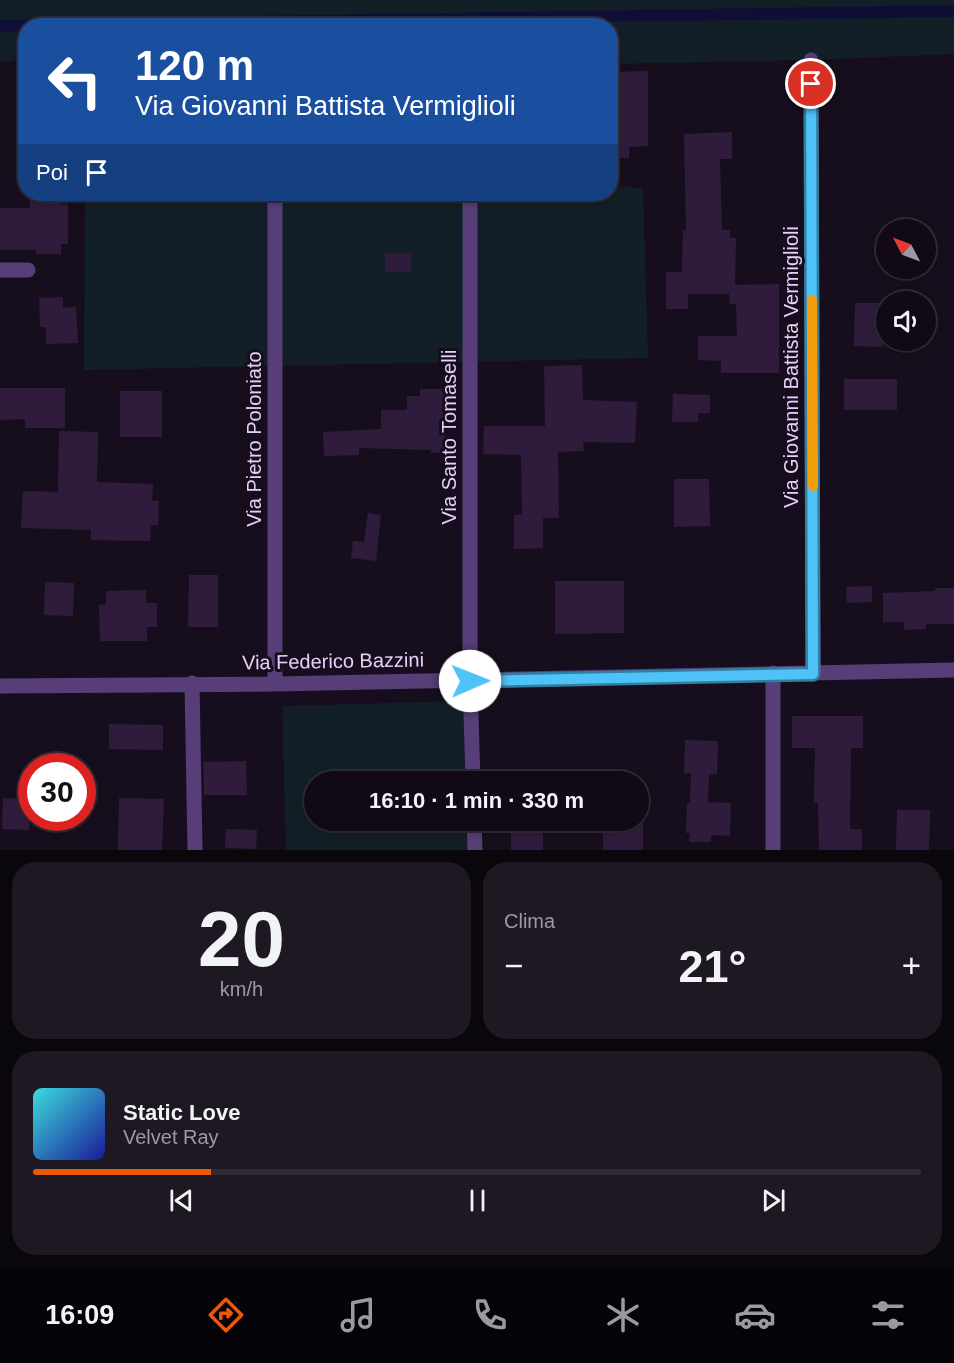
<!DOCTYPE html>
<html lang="it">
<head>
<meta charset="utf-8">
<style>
	body { margin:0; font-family:Helvetica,sans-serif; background:#1e1823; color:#f1f3f6; height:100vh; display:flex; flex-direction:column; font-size:22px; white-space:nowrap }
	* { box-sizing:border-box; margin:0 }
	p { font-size:20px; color:#9c9aa1 }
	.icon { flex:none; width:33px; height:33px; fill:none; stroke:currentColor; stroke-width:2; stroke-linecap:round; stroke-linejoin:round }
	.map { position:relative; height:850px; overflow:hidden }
	.sheet { display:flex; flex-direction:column; gap:12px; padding:12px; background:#09060c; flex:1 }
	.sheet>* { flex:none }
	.guide { position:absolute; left:18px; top:18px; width:600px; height:183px; border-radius:24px; box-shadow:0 3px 9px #0003,0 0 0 2px #302b35; background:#1a4fa0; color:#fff; overflow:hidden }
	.needle { width:39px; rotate:311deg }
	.fabs { position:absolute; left:876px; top:219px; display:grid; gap:12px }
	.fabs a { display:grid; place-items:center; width:60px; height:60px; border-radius:50%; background:#110a16; box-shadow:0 3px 9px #0003,0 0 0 2px #302b35; font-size:30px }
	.speed { position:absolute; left:18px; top:753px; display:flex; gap:12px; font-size:30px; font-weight:700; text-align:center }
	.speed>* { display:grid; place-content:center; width:78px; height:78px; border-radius:50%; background:#110a16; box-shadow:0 3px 9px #0003,0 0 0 2px #302b35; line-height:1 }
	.speed .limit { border:9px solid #d22; background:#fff; color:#111 }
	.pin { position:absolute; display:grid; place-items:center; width:51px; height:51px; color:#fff; margin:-26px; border:3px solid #fff; border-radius:50%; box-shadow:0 2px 6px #0007 }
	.me { position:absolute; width:66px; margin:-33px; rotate:89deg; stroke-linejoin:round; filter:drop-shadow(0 0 4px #0008) }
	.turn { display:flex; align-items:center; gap:21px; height:126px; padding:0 18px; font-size:27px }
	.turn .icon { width:78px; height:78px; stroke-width:2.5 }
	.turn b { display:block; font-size:42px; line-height:51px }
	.then { display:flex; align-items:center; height:57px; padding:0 18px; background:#0003; gap:12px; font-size:22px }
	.big { font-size:45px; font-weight:700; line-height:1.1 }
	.sheet .widget { flex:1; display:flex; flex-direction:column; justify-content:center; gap:9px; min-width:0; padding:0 21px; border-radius:24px; background:#1e1823 }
	.sheet .dial { align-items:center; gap:0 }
	.dial b { font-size:78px; line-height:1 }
	.song { display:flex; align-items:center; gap:18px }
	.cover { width:72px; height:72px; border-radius:9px; background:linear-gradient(135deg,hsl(180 70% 55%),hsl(240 70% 35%)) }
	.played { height:6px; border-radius:3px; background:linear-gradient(90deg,#ea580c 20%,#302b35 20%) }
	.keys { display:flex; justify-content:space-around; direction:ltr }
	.heat { display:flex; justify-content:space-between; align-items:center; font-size:33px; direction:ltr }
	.sheet .tiles { flex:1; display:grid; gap:12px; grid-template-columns:1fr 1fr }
	.widget:last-child { grid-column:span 2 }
	.trip { position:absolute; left:304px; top:771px; width:345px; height:60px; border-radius:30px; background:#110a16; box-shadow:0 3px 9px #0003,0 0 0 2px #302b35; font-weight:700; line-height:60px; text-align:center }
	.dock { display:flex; height:96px; justify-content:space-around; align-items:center; background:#070409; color:#9c9aa1 }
	.dock .icon { width:42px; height:42px }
	.dock .selected { color:#ea580c }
	.dock b { font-size:27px; color:#f1f3f6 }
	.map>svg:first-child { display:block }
</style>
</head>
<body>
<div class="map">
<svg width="954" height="850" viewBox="0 0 954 850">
	<rect width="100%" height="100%" fill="#170e1d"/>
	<path fill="#121f27" d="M0,0h954v54l-143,6 -200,4 -1,-38h-584l-1,34 -25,2z
		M611,186l32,2 5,170 -564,12 1,-176h525z
		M463,701l2,80 -150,1v38l151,1 1,29h-181l-4,-144z"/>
	<path fill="#0f0e37" d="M954,5v12l-563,8 -365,1 -1,5 -25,1v-12z"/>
	<path fill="#2f1c3c" d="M648,71v75l-19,1v11h-19l1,-86z
		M732,132v27h-12l2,71h8v8h6l-1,47 44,-1v89h-58v-12l-23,-1v-24h39l-1,-32h-6l-1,-10h-41v15h-22v-37h16l1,-42h3l-2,-96z
		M30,195h31v9h7v40h-7v10h-25v-4h-36v-42h30z
		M385,253h26v19h-26z
		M63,297v11l13,-1 2,36 -32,1v-17h-6l-1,-29z
		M855,303h31v38h-2l-1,6 -29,-1z
		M582,365l1,35 54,2 -2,41 -52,-1 1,9 -26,1 1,66h-16v30l-29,1v-34h8l-1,-60 -38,-1 1,-28h61l-1,-60z
		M844,379h53v31h-53z
		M0,388h65v40h-40v-9l-25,1z
		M420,389h26l-1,64h-14v-3l-72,-2v7l-35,1 -1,-24 58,-3v-19h26v-14h13z
		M120,391h42v46h-42z
		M673,394l37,1v18h-12v9h-26z
		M59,431l39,1 -1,50 56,2 -1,17h7l-1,24h-7l-1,16 -59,-1v-10l-70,-2 2,-37 35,1z
		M674,479h35l1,47 -36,1z
		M368,513l13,2 -5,46 -25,-3 2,-17 11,1z
		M189,575h29v52h-30z
		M555,581h69v52l-69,1z
		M45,582l29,1 -1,33 -29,-1z
		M872,586v16l-25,1 -1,-16z
		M935,588h19v36h-28v5l-22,1v-8h-21v-29l52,-2z
		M146,590v13h11v24h-10v14h-47l-1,-36 7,-1v-13z
		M792,716h71v32h-12l-1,81h12v21h-43l-1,-47h-4l1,-55h-23z
		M109,724l54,1v25l-54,-1z
		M685,740l33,1 -1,33h-8l-1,28 23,1 -1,33 -19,-1v7h-22l1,-9h-4l1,-30h3l1,-30h-7z
		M246,761l1,34h-43l-1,-33z
		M3,798l27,1 -1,31 -27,-1z
		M119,798l45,1 -2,51h-44z
		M897,810h33l-1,40h-33z
		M608,820h35v30h-40v-26l5,1z
		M511,826h32v24h-32z
		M226,829l31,1 -1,19 -31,-1z"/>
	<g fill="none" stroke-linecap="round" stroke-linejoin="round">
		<path stroke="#573e78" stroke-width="15" d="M811,60l2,614
			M275,194v490
			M470,194v487l3,101
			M0,270h28
			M192,683l3,167
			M0,686l275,-2 679,-14
			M474,820l1,30
			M773,850v-177"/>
	</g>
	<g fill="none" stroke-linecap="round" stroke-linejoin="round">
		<g stroke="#337fa1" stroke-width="15">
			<path id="route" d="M470,681l343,-7 -2,-590"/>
		</g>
		<use href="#route" stroke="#4fc3f7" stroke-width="10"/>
		<path stroke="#f59e0b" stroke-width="10" d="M812,300l1,186"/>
	</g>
	<g text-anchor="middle" stroke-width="6" stroke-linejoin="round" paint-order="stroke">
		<g font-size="20" fill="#e5d0fa" stroke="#170e1d">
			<text transform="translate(791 367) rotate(-90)" y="7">Via Giovanni Battista Vermiglioli</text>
			<text transform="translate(449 437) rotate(-90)" y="7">Via Santo Tomaselli</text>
			<text transform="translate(254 439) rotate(-90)" y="7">Via Pietro Poloniato</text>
			<text transform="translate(333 661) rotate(-1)" y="7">Via Federico Bazzini</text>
		</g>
	</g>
</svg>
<div class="fabs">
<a><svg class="needle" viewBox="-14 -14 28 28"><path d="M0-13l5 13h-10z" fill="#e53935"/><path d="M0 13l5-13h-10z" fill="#9c9aa1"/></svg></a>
<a><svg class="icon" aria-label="sound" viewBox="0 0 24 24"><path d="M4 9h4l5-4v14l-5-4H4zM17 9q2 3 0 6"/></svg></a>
</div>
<div class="speed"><div class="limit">30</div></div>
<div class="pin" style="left:811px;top:84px;background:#d93025"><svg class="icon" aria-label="arrive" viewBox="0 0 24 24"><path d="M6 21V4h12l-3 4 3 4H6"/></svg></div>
<svg class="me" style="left:470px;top:681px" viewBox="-20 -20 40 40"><circle r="19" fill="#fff"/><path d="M0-13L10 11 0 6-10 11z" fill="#4fc3f7"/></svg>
<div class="trip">16:10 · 1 min · 330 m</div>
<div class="guide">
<div class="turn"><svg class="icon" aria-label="left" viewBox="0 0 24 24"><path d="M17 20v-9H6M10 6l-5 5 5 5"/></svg><div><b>120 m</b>Via Giovanni Battista Vermiglioli</div></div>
<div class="then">Poi<svg class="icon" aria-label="arrive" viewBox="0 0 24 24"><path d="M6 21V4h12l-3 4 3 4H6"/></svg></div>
</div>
</div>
<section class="sheet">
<div class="tiles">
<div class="widget dial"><b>20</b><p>km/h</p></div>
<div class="widget"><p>Clima</p>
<div class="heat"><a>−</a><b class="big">21°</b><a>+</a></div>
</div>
<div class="widget">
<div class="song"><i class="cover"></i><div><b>Static Love</b><p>Velvet Ray</p></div></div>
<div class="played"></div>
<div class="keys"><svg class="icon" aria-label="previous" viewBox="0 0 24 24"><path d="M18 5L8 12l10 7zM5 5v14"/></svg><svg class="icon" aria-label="pause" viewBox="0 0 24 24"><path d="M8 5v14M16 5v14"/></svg><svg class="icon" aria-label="next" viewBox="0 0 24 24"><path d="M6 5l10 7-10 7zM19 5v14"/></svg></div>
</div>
</div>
</section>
<nav class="dock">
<b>16:09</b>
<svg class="icon selected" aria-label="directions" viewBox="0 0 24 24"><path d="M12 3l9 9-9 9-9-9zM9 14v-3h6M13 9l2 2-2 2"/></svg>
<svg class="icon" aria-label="music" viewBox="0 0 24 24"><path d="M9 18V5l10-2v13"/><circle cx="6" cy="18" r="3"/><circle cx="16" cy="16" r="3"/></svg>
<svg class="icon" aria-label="phone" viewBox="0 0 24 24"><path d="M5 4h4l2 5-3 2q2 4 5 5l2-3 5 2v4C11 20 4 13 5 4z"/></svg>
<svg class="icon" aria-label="climate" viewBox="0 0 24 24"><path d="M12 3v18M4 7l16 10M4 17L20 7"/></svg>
<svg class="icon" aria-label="car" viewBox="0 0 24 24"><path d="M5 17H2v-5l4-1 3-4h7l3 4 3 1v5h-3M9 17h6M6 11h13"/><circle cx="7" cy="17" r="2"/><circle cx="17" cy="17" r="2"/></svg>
<svg class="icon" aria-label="filters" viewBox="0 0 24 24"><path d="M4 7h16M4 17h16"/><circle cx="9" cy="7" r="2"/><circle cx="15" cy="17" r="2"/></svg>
</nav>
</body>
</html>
